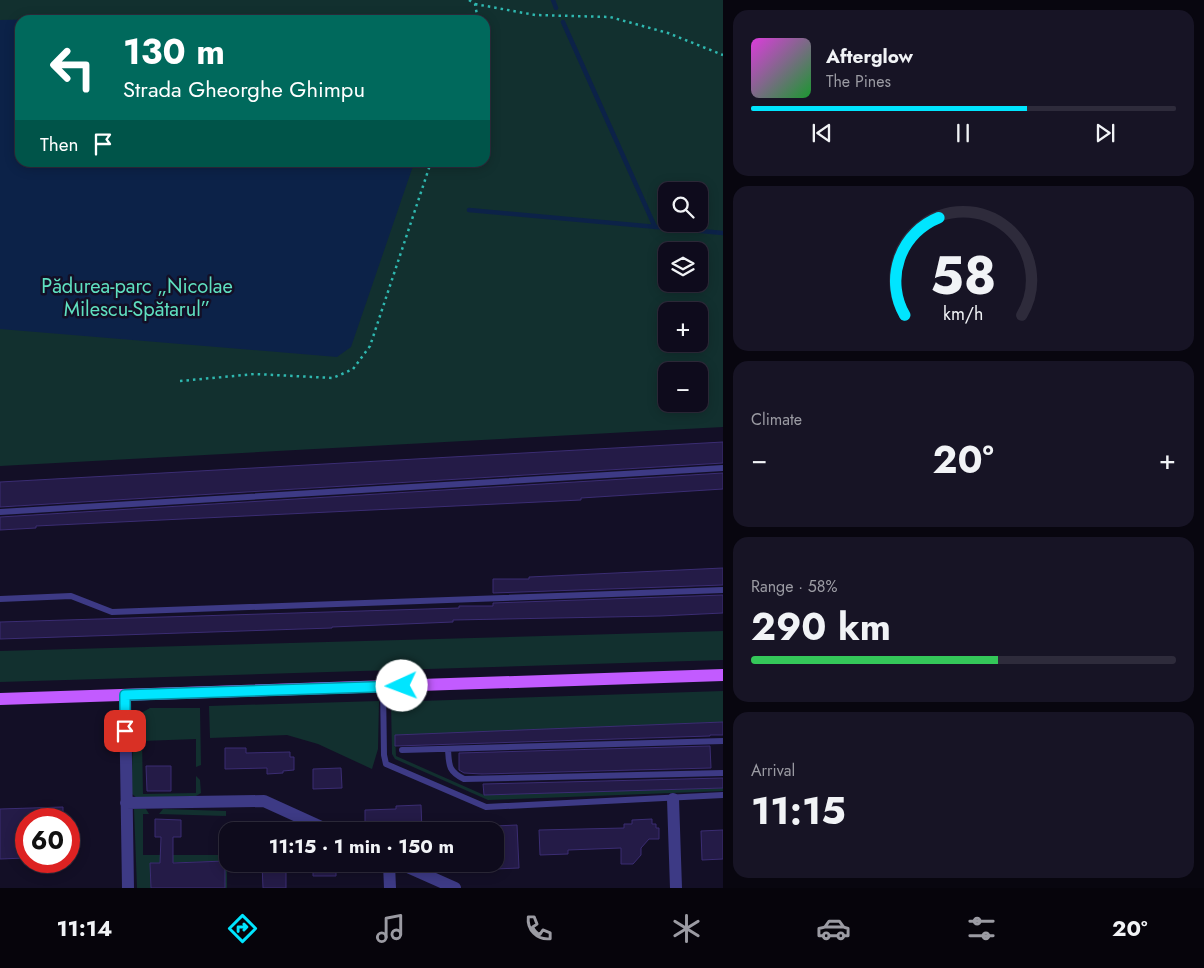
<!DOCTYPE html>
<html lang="en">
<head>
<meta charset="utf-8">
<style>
	body { margin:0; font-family:Jost,sans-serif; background:#171425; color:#f1f3f6; height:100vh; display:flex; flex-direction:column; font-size:19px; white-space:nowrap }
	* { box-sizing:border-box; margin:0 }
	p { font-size:16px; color:#9b9ba3 }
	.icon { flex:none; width:28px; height:28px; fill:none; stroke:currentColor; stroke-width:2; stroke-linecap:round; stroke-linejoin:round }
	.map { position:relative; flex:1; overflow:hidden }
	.details { display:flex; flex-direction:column; gap:10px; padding:10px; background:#08060f; width:481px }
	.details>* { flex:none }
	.banner { position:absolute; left:15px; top:15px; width:475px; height:152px; border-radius:15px; box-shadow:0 2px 12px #0003,0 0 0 1px #2e2b3b; background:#00695c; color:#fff; overflow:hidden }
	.buttons { position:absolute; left:658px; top:182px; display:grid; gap:10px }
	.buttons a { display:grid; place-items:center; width:50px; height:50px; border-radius:10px; background:#0e0b1c; box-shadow:0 2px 12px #0003,0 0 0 1px #2e2b3b; font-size:25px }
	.speed { position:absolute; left:15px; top:808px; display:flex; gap:10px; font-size:25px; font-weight:700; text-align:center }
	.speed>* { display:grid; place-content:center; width:65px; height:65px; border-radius:50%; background:#0e0b1c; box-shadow:0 2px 12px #0003,0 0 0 1px #2e2b3b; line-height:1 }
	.speed .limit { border:8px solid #d22; background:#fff; color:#111 }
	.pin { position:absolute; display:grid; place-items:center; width:42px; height:42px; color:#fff; margin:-21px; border-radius:10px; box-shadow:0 2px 8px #0006 }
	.me { position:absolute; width:55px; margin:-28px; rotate:268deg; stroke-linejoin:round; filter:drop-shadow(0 0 4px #0008) }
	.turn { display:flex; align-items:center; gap:18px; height:105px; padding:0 25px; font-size:22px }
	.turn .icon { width:65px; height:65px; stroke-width:2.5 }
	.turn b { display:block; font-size:35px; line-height:42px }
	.then { display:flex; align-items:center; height:48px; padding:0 25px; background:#0003; gap:10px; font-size:19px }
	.big { font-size:38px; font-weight:700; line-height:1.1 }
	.details .tile { flex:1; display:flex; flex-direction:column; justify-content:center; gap:8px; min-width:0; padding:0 18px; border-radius:15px; background:#171425 }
	.details .dial { align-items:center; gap:0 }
	.dial svg { height:130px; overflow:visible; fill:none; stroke:#2e2b3b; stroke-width:7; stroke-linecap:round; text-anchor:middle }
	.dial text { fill:#f1f3f6; stroke:none }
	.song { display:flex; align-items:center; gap:15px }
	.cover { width:60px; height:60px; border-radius:8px; background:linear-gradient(135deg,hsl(300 70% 55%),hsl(130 70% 35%)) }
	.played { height:5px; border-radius:2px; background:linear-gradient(90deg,#00e5ff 65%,#2e2b3b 65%) }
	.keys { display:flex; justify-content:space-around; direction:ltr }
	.heat { display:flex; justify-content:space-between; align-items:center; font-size:28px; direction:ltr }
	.charge { height:8px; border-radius:4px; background:linear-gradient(90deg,#34c759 58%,#2e2b3b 0) }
	.trip { position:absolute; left:219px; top:822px; width:285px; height:50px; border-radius:15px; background:#0e0b1c; box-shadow:0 2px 12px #0003,0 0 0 1px #2e2b3b; font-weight:700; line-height:50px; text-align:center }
	.tabs { display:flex; height:80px; justify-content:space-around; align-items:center; background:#06040b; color:#9b9ba3 }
	.tabs .icon { width:35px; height:35px }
	.tabs .on { color:#00e5ff }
	.tabs b { font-size:22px; color:#f1f3f6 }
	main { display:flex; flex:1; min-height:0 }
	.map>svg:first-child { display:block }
</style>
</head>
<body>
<main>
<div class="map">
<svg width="723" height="888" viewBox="0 0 723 888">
	<rect width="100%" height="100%" fill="#130f26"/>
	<path fill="#12302f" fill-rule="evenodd" d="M0,0h723v427l-723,39zM20,20h465v142h-465zM666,191h33v33h-33zM666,251h33v33h-33zM666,311h33v33h-33zM666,371h33v33h-33z
		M723,631v29l-723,22v-31z
		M723,691v31l-328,14 1,20 88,39 239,-7v3l-235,9 -93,-41 -3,-5 -1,-52z
		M379,701l-1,48 -6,20 -54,-25 -31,-9 -77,3 -1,-32z
		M150,708h50l1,57 -5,2v-28l-54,2 1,53 53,-1v-17l4,4 1,13 -5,3 -59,2 -5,-4c0,-28 -1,-55 9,-81z
		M134,809h12l3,5h-6v41h84v33h-2l-1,-27 -74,2 1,25h-14z
		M163,809l63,2v5l-67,-2z"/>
	<path fill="#0c2248" d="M281,14l156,6h-417v142l394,1 -63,184 -14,10 -337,-28v-309z"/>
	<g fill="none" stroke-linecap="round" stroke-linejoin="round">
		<path stroke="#0c2248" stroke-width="4.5" d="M553,0l3,8
			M563,22l92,205
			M469,210l254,23"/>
	</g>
	<path fill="#241b47" stroke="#3b2d73" d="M723,442v21l-723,44v-25z
		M723,473v16l-142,9v2l-545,26v2l-36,2v-13z
		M723,568v17l-230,8v-14h36v-2z
		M723,595v18l-63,3 -207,4v2l-121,5v1l-332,11v-17l459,-14v-2h34v-3z
		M723,722v13h-13v1l-315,10v-11z
		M710,746l1,22 -229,6 -18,-1 -5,-3v-17z
		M225,748h21v5l44,-1v5h4v13l-11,1v2l-16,1v-6l-42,1z
		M146,766h25v25h-24z
		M341,768l1,20 -29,1v-20z
		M723,778v10l-239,7 -1,-11z
		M421,805l1,26h-57v-21l31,-1v-3z
		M63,807v12h-37v39l-26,1v-50z
		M155,819l26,1v17h-8v26l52,-2v27h-74l-1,-25h10l1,-26h-6z
		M652,819v5h4v4h3v11h-10l-8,9v7l-8,9h-12v-16l-53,2v4l-28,1 -1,-25 85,-2v-4h8v-4z
		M517,825l2,43 -24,1v-43z
		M723,830v29l-21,1 -1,-29z
		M262,864h24v24h-23z
		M313,864h23v12h-23z"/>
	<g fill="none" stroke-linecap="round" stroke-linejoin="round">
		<path stroke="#2fb8b0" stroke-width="2.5" stroke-dasharray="2.5 4" stroke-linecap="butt" d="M469,0l6,4 3,16
			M475,4l60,11 75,2 58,16 55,22
			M180,381l75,-7 78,4 20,-9 17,-23 61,-184"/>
		<path stroke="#3d3a85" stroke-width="6" d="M0,512l723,-44
			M0,599l71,-3 41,16 611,-22
			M383,686l1,69 2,9 100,43 237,-12
			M448,749c1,16 0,22 16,30l259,-6
			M402,750l321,-9"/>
		<path stroke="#3d3a85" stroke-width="12" d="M125,695l3,193
			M673,799l3,89
			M126,803l138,-2 66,30
			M389,864l1,24
			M401,864l54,24"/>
		<path stroke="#c25bff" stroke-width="12" d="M0,699l723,-24"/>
	</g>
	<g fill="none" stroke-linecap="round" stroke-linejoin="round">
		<g stroke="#0095a6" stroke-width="12">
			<path id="route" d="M125,731v-36l277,-9"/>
		</g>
		<use href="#route" stroke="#00e5ff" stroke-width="9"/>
	</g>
	<g text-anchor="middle" stroke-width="5" stroke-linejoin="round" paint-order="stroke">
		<g font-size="20" fill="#5fe0c0" stroke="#130f26">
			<text x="137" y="293">Pădurea-parc „Nicolae<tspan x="137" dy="23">Milescu-Spătarul”</tspan></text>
		</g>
	</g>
</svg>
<div class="buttons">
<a><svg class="icon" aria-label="search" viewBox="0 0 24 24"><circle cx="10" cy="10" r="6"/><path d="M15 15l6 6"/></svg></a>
<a><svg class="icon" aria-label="layers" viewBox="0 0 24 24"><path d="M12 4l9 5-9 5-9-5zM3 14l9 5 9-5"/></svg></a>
<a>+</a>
<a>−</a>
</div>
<div class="speed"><div class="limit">60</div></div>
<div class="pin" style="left:125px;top:731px;background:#d93025"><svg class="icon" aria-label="arrive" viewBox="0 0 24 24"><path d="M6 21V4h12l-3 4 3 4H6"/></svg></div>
<svg class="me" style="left:402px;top:686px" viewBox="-20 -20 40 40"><circle r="19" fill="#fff"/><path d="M0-13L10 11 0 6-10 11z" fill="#00e5ff"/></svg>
<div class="trip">11:15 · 1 min · 150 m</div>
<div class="banner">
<div class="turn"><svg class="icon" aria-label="left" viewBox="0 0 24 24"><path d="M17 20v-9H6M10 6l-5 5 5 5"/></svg><div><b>130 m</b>Strada Gheorghe Ghimpu</div></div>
<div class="then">Then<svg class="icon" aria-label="arrive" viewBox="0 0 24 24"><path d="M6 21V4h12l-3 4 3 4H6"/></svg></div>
</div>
</div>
<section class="details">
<div class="tile">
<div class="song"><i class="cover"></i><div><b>Afterglow</b><p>The Pines</p></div></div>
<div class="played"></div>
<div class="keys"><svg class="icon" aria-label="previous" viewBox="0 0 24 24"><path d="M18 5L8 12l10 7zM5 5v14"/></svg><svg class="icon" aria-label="pause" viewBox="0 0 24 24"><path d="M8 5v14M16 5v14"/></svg><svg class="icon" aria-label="next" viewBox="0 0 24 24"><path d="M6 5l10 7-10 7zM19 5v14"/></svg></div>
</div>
<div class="tile dial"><svg viewBox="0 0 100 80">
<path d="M14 69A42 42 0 1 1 86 69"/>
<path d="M14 69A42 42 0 0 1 35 9" stroke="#00e5ff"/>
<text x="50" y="56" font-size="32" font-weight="700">58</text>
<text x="50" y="72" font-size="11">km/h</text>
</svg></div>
<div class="tile"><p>Climate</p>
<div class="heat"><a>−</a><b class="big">20°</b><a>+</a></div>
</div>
<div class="tile"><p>Range · 58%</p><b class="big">290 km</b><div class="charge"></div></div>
<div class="tile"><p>Arrival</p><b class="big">11:15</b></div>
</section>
</main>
<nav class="tabs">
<b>11:14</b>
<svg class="icon on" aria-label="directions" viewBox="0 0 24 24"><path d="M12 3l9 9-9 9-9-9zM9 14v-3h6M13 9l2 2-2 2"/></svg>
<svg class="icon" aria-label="music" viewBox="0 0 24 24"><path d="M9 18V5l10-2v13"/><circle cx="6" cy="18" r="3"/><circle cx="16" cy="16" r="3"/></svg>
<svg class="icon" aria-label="phone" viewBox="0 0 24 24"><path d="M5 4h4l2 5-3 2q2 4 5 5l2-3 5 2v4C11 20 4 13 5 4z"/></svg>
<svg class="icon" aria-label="climate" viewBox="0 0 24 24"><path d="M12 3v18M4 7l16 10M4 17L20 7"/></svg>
<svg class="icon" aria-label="car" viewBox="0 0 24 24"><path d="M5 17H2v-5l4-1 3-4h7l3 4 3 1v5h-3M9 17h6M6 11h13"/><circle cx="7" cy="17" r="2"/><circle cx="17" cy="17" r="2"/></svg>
<svg class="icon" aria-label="filters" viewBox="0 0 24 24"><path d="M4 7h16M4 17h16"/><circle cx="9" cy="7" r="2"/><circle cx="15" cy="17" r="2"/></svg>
<b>20°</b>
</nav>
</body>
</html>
